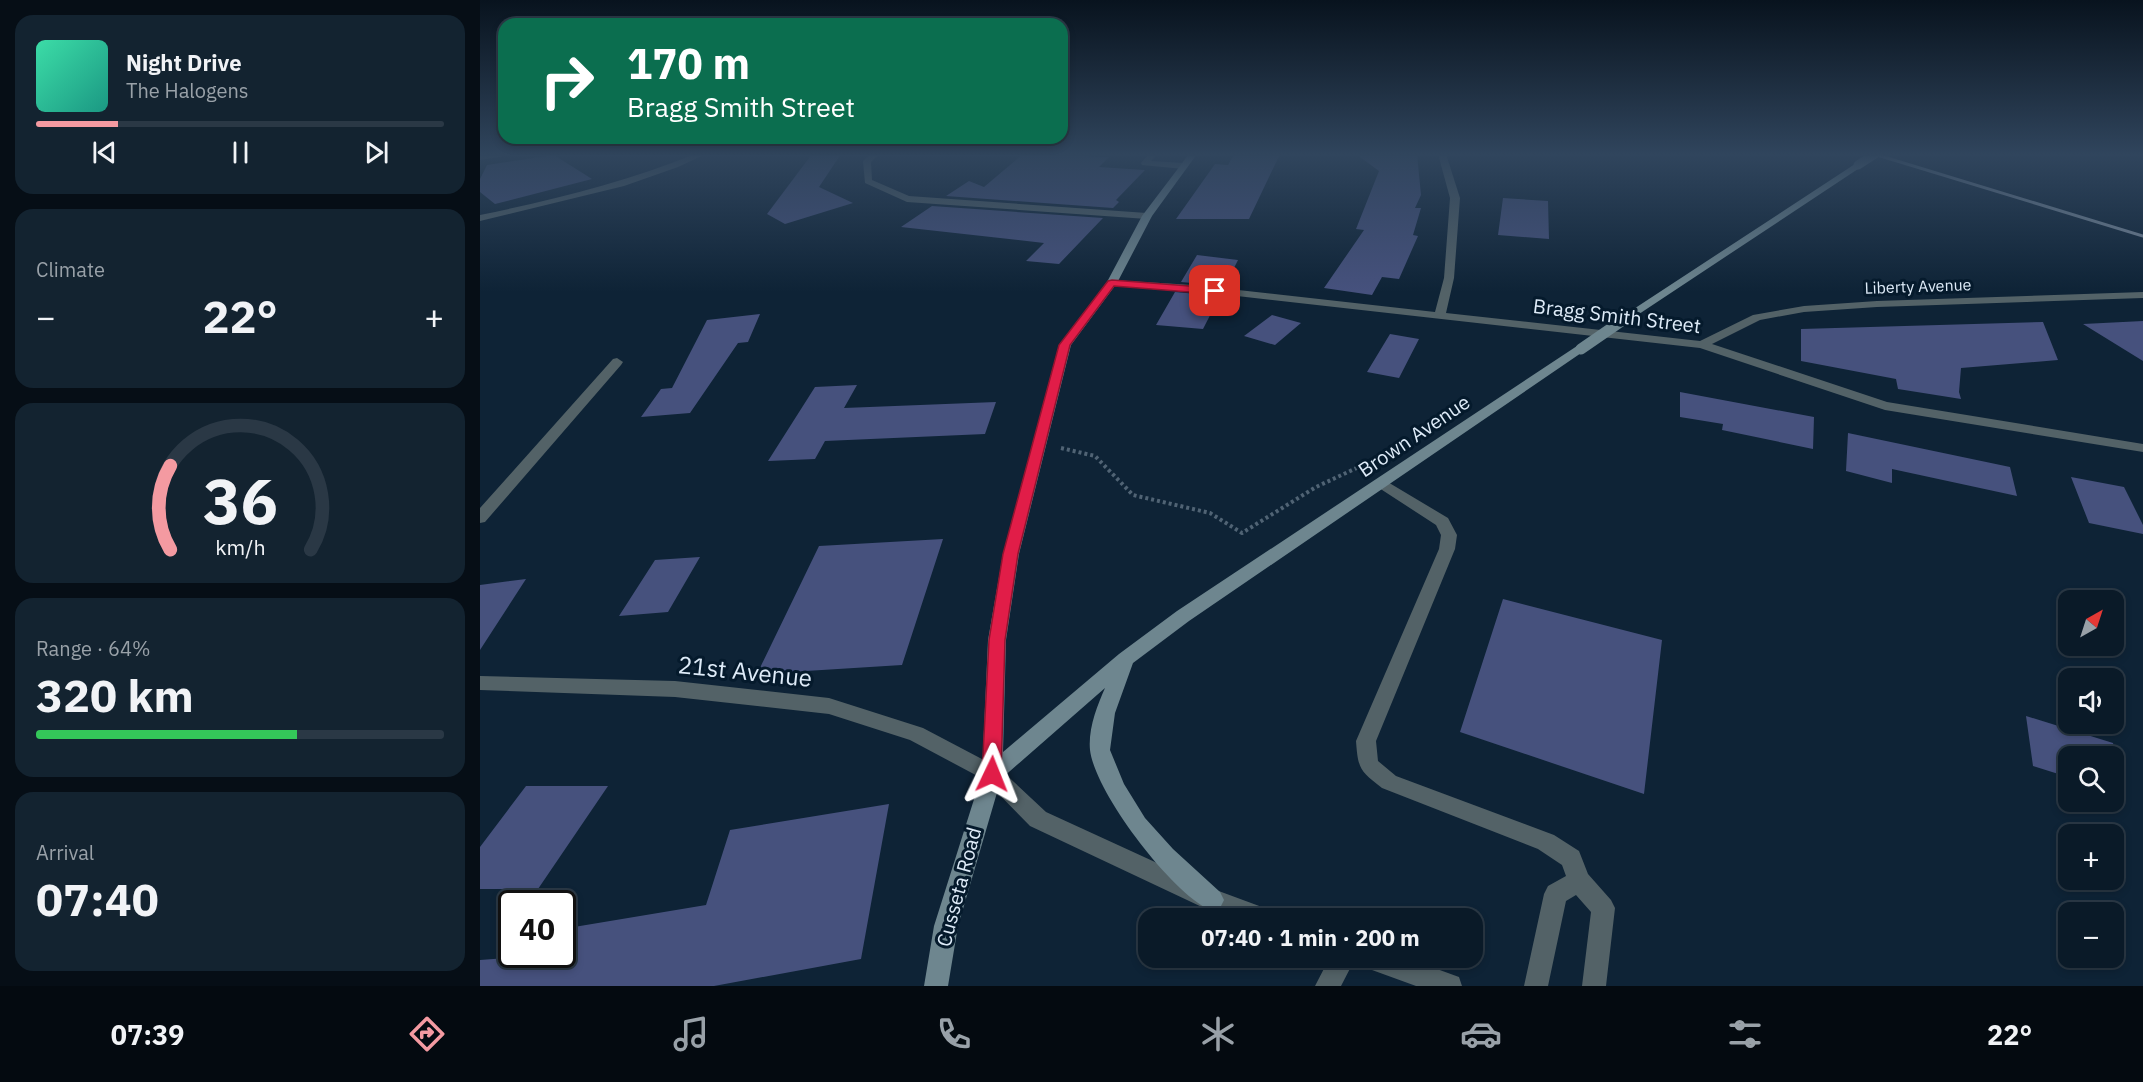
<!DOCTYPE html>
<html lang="en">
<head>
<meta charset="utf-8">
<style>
	body { margin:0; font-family:"IBM Plex Sans",sans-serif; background:#132330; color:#f1f3f6; height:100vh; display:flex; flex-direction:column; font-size:22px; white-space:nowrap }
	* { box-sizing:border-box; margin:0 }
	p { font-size:20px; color:#99a1a8 }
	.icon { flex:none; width:33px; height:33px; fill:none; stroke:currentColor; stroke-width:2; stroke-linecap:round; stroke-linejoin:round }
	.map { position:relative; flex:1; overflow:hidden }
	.panel { display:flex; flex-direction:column; gap:15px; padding:15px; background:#060e16; width:480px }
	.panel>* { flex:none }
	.banner { position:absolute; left:18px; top:18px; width:570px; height:126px; border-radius:18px; box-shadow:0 3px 9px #0003,0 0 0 2px #2a3845; background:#0b6e4f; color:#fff; overflow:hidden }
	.needle { width:39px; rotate:39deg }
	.fabs { position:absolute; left:1578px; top:590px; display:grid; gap:12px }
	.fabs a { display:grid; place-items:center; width:66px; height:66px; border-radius:12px; background:#0a1a28; box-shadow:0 3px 9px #0003,0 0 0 2px #2a3845; font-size:30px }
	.speed { position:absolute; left:18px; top:890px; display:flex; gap:12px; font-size:30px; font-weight:700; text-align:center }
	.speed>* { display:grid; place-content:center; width:78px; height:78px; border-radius:50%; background:#0a1a28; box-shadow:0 3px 9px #0003,0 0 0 2px #2a3845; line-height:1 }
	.speed .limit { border:3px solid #111; border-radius:9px; background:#fff; color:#111 }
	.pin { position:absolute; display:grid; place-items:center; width:51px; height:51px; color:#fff; margin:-26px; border-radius:12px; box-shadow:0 3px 9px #0006 }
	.me { position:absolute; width:66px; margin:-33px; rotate:2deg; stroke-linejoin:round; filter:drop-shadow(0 0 4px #0008) }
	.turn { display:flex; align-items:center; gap:21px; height:126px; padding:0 30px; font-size:27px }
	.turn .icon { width:78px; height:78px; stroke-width:2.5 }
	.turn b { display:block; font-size:42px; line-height:51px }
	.big { font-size:45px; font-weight:700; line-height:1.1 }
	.panel .tile { flex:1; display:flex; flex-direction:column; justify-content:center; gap:9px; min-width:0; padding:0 21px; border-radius:18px; background:#132330 }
	.panel .dial { align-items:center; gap:0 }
	.dial svg { height:156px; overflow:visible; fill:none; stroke:#2a3845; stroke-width:7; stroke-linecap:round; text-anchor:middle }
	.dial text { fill:#f1f3f6; stroke:none }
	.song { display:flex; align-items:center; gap:18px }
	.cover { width:72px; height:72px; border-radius:9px; background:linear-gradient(135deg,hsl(160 70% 55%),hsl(170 70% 35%)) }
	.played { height:6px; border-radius:3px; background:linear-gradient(90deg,#f49aa1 20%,#2a3845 20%) }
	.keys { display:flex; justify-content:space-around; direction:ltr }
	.heat { display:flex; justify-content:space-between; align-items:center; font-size:33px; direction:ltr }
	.charge { height:9px; border-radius:4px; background:linear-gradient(90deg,#34c759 64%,#2a3845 0) }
	.trip { position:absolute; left:658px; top:908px; width:345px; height:60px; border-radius:18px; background:#0a1a28; box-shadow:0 3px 9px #0003,0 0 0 2px #2a3845; font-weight:700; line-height:60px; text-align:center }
	.tab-bar { display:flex; height:96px; justify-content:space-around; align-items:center; background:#040a10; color:#99a1a8 }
	.tab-bar .icon { width:42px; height:42px }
	.tab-bar .current { color:#f49aa1 }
	.tab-bar b { font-size:27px; color:#f1f3f6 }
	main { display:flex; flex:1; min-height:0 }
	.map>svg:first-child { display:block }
</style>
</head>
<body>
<main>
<section class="panel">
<div class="tile">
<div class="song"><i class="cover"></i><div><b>Night Drive</b><p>The Halogens</p></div></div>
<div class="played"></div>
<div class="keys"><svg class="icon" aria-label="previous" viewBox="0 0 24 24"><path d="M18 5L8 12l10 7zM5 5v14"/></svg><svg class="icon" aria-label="pause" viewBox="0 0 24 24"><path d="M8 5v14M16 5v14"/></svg><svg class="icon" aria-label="next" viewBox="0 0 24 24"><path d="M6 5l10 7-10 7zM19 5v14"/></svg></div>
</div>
<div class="tile"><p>Climate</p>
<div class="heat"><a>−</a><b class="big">22°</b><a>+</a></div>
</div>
<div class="tile dial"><svg viewBox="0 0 100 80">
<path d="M14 69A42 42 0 1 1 86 69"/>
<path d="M14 69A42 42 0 0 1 14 26" stroke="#f49aa1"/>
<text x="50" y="56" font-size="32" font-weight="700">36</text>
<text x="50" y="72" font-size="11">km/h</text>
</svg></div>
<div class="tile"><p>Range · 64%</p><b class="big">320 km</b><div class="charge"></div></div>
<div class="tile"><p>Arrival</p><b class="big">07:40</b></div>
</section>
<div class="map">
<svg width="1663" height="986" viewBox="0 0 1663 986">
	<rect width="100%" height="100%" fill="#0e2336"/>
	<path fill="#46517d" d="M332,154h29l-22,33 34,16 -68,21 -18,-10z
		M543,154l86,3 -10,10 46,3 -29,30 3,2 -6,6 -167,-12 23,-15 15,6z
		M754,154h46l-31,65h-73l39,-55 13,1z
		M876,154h61l4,41 -6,13h6l-8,27 5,1 -19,43 -17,-2 -10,18 -48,-7 40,-58 -8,-1 23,-58z
		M74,155l38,24 -97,25 -15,-12v-13l7,-14z
		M1023,198l45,3 1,38 -51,-4z
		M452,206l171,12 -44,46 -33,-3 18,-18 -143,-16z
		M717,255l41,5 -13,26 -44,-4z
		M695,292l45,4 -17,33 -47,-4z
		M280,314l-12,28 -10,1 -48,70 -49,4 20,-28 11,-1 35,-68z
		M792,315l29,8 -26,22 -31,-9z
		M1663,321v40l-60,-37z
		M1563,322l15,38 -97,8 -2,24 2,7 -63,-10 -2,-10 -95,-18v-32z
		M910,334l29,5 -20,39 -32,-6z
		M377,385l-13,23 152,-6 -11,32 -160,7 -10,18 -47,2 47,-74z
		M1200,392l134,25 -1,32 -91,-19 1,-6 -43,-7z
		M1368,433l162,34 7,29 -125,-27v14l-46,-12z
		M1591,477l53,10 19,38v9l-54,-11z
		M463,539l-41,126 -145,9 62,-128z
		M220,557l-32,55 -49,4 36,-56z
		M46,579l-46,71v-65z
		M1023,599l159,41 -18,154 -184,-62z
		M1546,716l87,27 12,53 -11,-4v-36h-46v21l-35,-11z
		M46,786h82l-70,103h-58v-42z
		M409,804l-28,155 -147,27h-234v-26l82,-6v-25l144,-24 24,-75z"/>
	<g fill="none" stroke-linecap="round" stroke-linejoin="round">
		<path stroke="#506374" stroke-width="4" stroke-dasharray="3 3" stroke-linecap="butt" d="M581,448l34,8 38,39 77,18 32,20 74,-46 47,-22"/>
		<path fill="#536267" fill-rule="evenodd" d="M669,154h8l-6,7 33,2 4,3 -4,3 -42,-4 -1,-2z
			M901,478l67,40 9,17 -2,14 -79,192 2,20 18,15 158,59 25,16 9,23 23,26 4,8 -9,78h-24l9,-74 -15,-17 -10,6 -18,85h-24l20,-92 4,-8 18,-10 -4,-11 -24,-16 -156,-61c-22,-17 -24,-19 -26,-47l83,-192 2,-14 -5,-10 -60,-39 -2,-3 2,-3z
			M850,957h26l-15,29h-26z"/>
		<path fill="#536267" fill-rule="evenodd" d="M15,154h23l-38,6v-4z
			M215,154h11l-28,13 -54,19 -144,35v-6c73,-15 146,-33 215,-61z
			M390,154h9l-8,8 1,18 37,16 238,17 5,3 -5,3 -240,-17 -42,-19 -2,-22z
			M958,154h8l14,44 -6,80 -8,35 254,28 53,-26 51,-9 73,-5 266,-9v6l-266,9 -73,5 -44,8 -48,24 175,58 256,42v8l-258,-42 -185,-62 -507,-57 -81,-5 -5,-3 5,-3 81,5 242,27 9,-34 6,-80z
			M137,358l6,4 -2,3 -136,157 -5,1v-15l133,-149z
			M0,676l195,5 154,17 94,30 76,40 47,44 170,78 54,20 4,8h-44l-26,-10 -174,-82 -45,-46 -75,-40 -81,-26 -154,-17 -195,-7z
			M878,957h46l55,20 3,9h-46l-55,-20z"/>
		<path fill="#6e868f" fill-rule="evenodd" d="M709,154h8l-45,62 -35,67 -46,62 -52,209 -13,86 -3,112 116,-98 58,-43 400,-265h8l2,3 -398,272 -56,42 -18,50 -5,37 14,34 21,34 28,31 47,43 4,8 -4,8 -8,3c-39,-16 -117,-118 -122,-161 -2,-21 7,-44 15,-62l-104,91 -43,147 -10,60h-24l10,-60 48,-152 6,-134 15,-86 56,-209 48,-63 35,-66z
			M1378,162l4,3 -1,2 -231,153 -4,1 -6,-3z"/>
		<path stroke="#7d8d9d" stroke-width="3" d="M1394,154l269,82"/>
		<path stroke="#6e868f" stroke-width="9" d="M1378,165l17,-11"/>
		<path stroke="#6e868f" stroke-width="11" d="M1101,349l45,-31"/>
	</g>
	<linearGradient id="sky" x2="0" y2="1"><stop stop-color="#08131e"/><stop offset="0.53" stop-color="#30455d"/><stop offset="1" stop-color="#30455d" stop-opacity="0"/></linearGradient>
	<rect width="1663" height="292" fill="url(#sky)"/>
	<path fill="#e11d48" stroke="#92132f" stroke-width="1.5" d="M632,280l103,8 5,3 -5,3 -101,-8 -44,59 -52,209 -13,86 -4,134 -3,6 -6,2 -7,-2 -3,-6 7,-134 14,-86 56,-209 49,-64z"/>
	<g text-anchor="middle" stroke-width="6" stroke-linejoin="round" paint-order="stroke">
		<g font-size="16" fill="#deebf8" stroke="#051a2c">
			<text transform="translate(1438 286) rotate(-2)" y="6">Liberty Avenue</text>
		</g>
		<g font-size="20" fill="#deebf8" stroke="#051a2c">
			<text transform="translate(1137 316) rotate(7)" y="7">Bragg Smith Street</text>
			<text transform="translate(934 436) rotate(-34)" y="7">Brown Avenue</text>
			<text transform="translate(479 887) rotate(-75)" y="7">Cusseta Road</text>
		</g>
		<g font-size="24" fill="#deebf8" stroke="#051a2c">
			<text transform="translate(265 672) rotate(6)" y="8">21st Avenue</text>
		</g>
	</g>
</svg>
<div class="fabs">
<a><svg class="needle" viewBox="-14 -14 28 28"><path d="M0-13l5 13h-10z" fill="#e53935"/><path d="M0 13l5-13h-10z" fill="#99a1a8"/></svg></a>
<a><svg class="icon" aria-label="sound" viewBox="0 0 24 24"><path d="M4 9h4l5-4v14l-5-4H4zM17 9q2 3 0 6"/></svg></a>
<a><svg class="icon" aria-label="search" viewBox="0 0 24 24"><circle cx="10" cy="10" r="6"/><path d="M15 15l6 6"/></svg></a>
<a>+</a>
<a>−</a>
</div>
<div class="speed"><div class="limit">40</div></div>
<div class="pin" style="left:735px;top:291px;background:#d93025"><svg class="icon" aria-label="arrive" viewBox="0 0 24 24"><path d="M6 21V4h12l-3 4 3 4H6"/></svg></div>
<svg class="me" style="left:512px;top:774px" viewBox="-20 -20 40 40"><path d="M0-17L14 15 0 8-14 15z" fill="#e11d48" stroke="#fff" stroke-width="4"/></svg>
<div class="trip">07:40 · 1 min · 200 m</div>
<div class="banner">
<div class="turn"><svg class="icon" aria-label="right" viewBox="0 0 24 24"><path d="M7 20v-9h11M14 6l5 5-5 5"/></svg><div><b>170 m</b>Bragg Smith Street</div></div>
</div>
</div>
</main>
<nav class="tab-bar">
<b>07:39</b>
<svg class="icon current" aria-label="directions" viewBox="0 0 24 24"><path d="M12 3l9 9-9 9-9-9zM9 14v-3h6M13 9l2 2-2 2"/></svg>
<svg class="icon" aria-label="music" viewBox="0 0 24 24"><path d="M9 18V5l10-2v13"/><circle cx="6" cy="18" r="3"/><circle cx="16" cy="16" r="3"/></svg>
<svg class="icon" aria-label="phone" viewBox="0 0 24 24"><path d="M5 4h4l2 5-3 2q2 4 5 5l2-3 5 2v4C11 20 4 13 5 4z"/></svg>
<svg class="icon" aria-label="climate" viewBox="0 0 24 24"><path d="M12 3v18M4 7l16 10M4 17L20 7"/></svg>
<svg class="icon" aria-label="car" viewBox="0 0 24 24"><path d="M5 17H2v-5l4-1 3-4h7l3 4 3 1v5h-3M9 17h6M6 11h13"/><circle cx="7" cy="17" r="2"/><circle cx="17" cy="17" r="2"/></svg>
<svg class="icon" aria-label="filters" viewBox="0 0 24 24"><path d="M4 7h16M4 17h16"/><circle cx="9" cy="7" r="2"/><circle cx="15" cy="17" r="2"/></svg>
<b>22°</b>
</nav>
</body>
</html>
